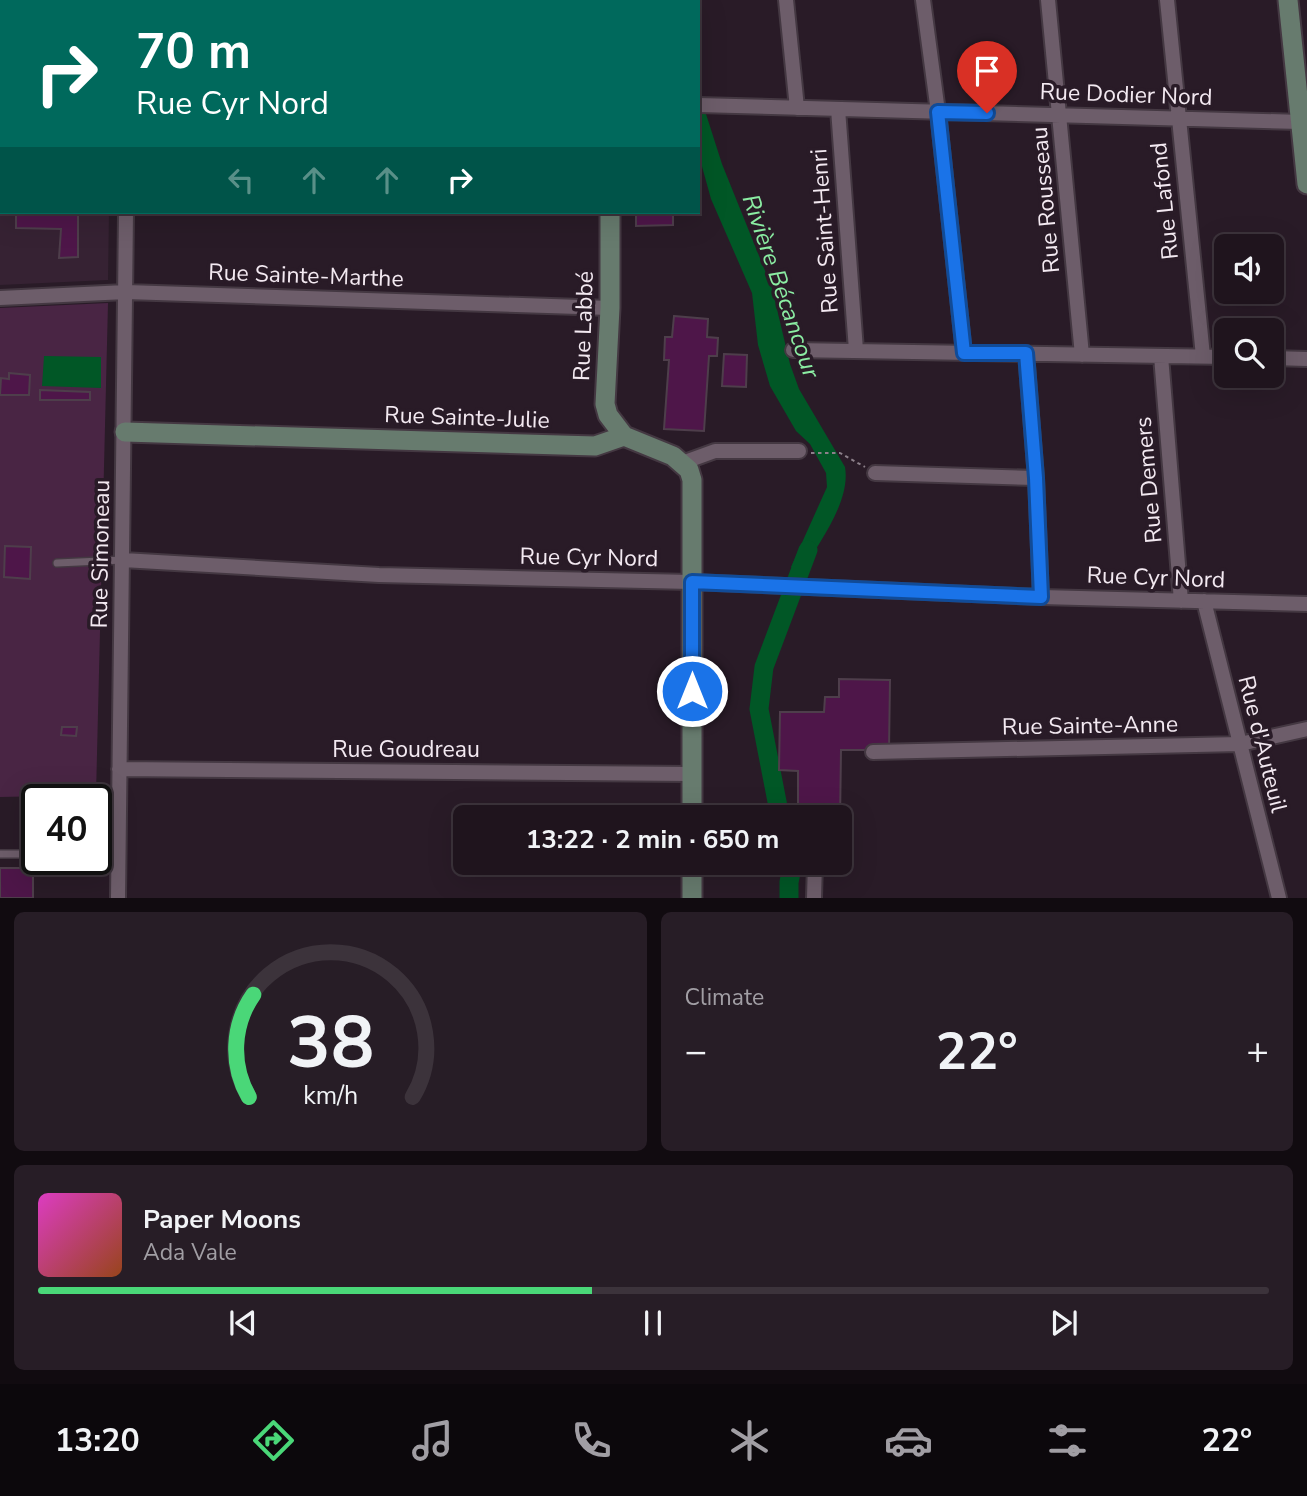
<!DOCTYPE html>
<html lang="en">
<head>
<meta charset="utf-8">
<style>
	body { margin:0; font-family:"Nunito Sans",sans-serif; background:#271d26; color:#f1f3f6; height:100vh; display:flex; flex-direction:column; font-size:26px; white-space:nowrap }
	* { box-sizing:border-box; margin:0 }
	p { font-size:23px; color:#a19ea4 }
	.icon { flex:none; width:38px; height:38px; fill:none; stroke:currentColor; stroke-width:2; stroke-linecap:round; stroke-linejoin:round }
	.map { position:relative; height:898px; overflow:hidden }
	.panel { display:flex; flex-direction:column; gap:14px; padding:14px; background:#110b10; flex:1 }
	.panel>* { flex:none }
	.top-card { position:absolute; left:0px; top:0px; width:700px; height:214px; box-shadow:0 7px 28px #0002,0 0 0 2px #3c333b; background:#00695c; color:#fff; overflow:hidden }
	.tools { position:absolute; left:1214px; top:234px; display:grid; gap:14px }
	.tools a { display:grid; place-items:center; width:70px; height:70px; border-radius:10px; background:#1f141d; box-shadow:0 7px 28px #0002,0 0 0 2px #3c333b; font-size:35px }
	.speed { position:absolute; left:21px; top:784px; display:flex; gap:14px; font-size:35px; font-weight:700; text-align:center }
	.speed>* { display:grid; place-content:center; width:91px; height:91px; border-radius:50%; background:#1f141d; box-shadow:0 7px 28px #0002,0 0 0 2px #3c333b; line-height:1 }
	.speed .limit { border:4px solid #111; border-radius:10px; background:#fff; color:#111 }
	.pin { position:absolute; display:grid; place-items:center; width:60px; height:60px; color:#fff; margin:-72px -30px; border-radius:50% 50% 50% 0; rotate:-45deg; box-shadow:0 0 7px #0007 }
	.pin .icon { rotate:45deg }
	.me { position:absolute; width:77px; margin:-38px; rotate:0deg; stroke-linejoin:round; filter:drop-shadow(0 0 5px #0008) }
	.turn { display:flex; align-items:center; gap:24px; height:147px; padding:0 21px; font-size:32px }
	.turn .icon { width:91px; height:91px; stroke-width:2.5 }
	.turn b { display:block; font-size:49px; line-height:60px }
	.lanes { display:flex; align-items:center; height:66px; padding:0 21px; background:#0003; justify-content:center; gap:35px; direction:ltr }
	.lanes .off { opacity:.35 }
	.big { font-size:52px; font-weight:700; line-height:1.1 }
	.panel .widget { flex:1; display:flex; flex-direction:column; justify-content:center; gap:10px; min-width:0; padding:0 24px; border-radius:10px; background:#271d26 }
	.panel .dial { align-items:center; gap:0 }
	.dial svg { height:182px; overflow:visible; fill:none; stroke:#3c333b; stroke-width:7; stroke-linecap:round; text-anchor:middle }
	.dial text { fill:#f1f3f6; stroke:none }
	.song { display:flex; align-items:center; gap:21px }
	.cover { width:84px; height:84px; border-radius:10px; background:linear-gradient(135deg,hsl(310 70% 55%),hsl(20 70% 35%)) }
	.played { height:7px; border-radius:4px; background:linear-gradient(90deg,#4ad778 45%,#3c333b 45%) }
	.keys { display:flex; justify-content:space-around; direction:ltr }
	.heat { display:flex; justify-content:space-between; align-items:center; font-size:38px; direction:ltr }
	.panel .tiles { flex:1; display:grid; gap:14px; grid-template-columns:1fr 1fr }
	.widget:last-child { grid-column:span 2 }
	.trip { position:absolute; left:453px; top:805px; width:399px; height:70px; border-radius:10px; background:#1f141d; box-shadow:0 7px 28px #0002,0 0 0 2px #3c333b; font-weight:700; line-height:70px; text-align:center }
	.tabs { display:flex; height:112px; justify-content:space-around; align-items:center; background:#0c080c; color:#a19ea4 }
	.tabs .icon { width:49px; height:49px }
	.tabs .active { color:#4ad778 }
	.tabs b { font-size:32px; color:#f1f3f6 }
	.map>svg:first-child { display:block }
</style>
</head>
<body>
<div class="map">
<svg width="1307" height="898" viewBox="0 0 1307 898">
	<rect width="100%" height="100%" fill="#291b27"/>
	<path fill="#362233" d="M0,86l2,126h107l-1,68 -108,5z"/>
	<path fill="#492544" d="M108,303l-12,492 -96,2v-489z"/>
	<path fill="#015726" d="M698,89l24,75 50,124 18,76 9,25 46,78c6,35 -27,77 -44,106l-10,-6 36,-80 -1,-14 -16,-29 -14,-13 -26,-45 -12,-41 -6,-52 -41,-94 -13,-47z
		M44,356l57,1v31l-59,-2z"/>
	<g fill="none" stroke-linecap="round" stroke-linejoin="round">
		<path stroke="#015726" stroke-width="19" d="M780,817l-21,-108 5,-42 44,-117
			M789,898v-16l4,-19"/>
	</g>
	<path fill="#4e1649" stroke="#4e3e4b" stroke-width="2" d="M16,212h62v45l-19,1 2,-29 -45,-1z
		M636,212h37v13l-37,1z
		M674,316l34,3 -1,18 11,1 -1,18h-8l-5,75 -40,-2 5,-69h-5l1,-23h7z
		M724,354l23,1 -1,32 -24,-1z
		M9,373l21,2 -1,20h-29l1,-17 8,1z
		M40,390l50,2v8h-50z
		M5,546l26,1 -1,32 -26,-2z
		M839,679l51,1 -1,70h-48l-1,72v-5h-42v-46l-19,-1 1,-58h44l1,-15h14z
		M62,727h15l-1,9 -15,-1z
		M0,868h33v30h-33z"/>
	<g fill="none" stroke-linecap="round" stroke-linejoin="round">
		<g stroke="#443842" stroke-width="10">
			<path id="lane" d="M57,563l66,-3
				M0,854h37
				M96,854h21"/>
		</g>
		<g stroke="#443842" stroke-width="18">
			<path id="street" d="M786,0l11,108
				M923,0l15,112 26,241
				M1048,0l34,355
				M1167,0l36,356
				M132,2v-2
				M0,17l2,1
				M698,105l603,17
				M838,109l18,241
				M0,298l126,-6 484,16
				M793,350l434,7
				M1026,353l10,125 5,119
				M1161,356l20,245
				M1272,358l35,1
				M682,463l33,-12h84
				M875,473l161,5
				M123,560l256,15 313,7 349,15 266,7
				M1204,601l75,297
				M873,752l367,-8 67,-15
				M119,769l573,5
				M118,898l8,-686
				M814,898l1,-35"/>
		</g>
		<g stroke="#443842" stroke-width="23">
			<path id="secondary" d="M1288,0l19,184
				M614,2v-2
				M610,212v96l-5,96 3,11 16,21
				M125,432l470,14 29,-10 49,20 16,14 3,10v337
				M692,863v35"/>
		</g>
		<path stroke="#8c808a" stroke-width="2" stroke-dasharray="3.5 3.5" stroke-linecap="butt" d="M811,453h29l25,14"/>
		<use href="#lane" stroke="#6d5d6a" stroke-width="7"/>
		<use href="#street" stroke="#6d5d6a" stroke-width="14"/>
		<use href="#secondary" stroke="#677b6e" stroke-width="19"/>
	</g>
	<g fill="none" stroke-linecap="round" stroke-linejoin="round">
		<g stroke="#114b97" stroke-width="18">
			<path id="route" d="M692,691v-109l349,15 -5,-119 -10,-125h-62l-26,-241 49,1"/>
		</g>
		<use href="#route" stroke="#1a73e8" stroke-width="12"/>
	</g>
	<g text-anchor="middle" stroke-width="7" stroke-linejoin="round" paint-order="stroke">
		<g font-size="23" fill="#f3e9f1" stroke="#291b27">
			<text transform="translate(1126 94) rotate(2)" y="8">Rue Dodier Nord</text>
			<text transform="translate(1045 200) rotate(-95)" y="8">Rue Rousseau</text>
			<text transform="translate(1164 201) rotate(-96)" y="8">Rue Lafond</text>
			<text transform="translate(824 231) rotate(-94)" y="8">Rue Saint-Henri</text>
			<text transform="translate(306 275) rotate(2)" y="8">Rue Sainte-Marthe</text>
			<text transform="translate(583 326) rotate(-88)" y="8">Rue Labbé</text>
			<text transform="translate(467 417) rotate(2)" y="8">Rue Sainte-Julie</text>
			<text transform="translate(1148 480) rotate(-95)" y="8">Rue Demers</text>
			<text transform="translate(100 554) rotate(-89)" y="8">Rue Simoneau</text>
			<text transform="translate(589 557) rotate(1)" y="8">Rue Cyr Nord</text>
			<text transform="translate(1156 577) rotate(2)" y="8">Rue Cyr Nord</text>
			<text transform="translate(1090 725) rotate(-1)" y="8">Rue Sainte-Anne</text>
			<text transform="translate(1263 744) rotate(76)" y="8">Rue d'Auteuil</text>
			<text x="406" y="757">Rue Goudreau</text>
		</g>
		<g font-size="24" font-style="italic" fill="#8beda3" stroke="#291b27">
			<text transform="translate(781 286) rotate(71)" y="8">Rivière Bécancour</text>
		</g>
	</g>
</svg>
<div class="tools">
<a><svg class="icon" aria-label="sound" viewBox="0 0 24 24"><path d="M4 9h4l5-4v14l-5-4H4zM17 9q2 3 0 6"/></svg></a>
<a><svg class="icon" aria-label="search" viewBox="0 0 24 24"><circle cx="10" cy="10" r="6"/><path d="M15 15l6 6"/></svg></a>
</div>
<div class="speed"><div class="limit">40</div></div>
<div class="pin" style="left:987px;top:113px;background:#d93025"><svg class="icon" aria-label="arrive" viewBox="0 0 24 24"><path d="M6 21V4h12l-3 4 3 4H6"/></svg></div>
<svg class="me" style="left:692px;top:691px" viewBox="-20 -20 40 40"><circle r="17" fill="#1a73e8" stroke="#fff" stroke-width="3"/><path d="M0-11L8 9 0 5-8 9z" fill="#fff"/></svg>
<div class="trip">13:22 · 2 min · 650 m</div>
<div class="top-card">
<div class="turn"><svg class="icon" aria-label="right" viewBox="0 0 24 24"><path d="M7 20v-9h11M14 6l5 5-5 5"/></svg><div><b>70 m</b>Rue Cyr Nord</div></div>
<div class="lanes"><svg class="icon off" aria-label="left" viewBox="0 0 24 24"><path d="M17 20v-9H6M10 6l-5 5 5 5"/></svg><svg class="icon off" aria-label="ahead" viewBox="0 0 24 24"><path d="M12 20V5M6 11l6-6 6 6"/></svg><svg class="icon off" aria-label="ahead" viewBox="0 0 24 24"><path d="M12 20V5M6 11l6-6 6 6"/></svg><svg class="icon" aria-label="right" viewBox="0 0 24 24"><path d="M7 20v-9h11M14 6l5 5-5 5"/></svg></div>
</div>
</div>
<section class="panel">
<div class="tiles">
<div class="widget dial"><svg viewBox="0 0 100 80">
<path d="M14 69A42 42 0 1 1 86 69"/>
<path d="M14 69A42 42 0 0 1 16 24" stroke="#4ad778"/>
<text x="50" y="56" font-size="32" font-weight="700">38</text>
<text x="50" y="72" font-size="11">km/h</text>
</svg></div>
<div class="widget"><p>Climate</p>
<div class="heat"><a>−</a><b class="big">22°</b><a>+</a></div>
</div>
<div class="widget">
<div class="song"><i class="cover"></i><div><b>Paper Moons</b><p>Ada Vale</p></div></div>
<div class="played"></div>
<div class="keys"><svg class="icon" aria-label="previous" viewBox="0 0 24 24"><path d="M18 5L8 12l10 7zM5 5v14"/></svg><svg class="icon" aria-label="pause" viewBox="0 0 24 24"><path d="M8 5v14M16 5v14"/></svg><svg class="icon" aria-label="next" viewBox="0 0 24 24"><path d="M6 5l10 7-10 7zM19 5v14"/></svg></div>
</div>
</div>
</section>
<nav class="tabs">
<b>13:20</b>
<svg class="icon active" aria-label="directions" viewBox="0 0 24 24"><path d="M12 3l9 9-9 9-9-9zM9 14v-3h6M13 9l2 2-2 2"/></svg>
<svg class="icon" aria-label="music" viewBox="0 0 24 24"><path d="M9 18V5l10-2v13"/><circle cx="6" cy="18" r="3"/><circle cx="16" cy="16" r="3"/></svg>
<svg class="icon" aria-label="phone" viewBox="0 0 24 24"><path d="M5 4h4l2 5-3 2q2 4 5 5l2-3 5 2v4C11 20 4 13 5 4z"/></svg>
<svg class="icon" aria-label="climate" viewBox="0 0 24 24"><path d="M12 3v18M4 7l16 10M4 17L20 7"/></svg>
<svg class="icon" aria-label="car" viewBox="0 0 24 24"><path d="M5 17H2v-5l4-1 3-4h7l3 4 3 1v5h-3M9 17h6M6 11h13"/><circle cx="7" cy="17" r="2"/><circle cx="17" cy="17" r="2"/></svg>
<svg class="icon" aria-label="filters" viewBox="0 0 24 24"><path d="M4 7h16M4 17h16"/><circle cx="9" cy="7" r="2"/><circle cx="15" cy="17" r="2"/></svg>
<b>22°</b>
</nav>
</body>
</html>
